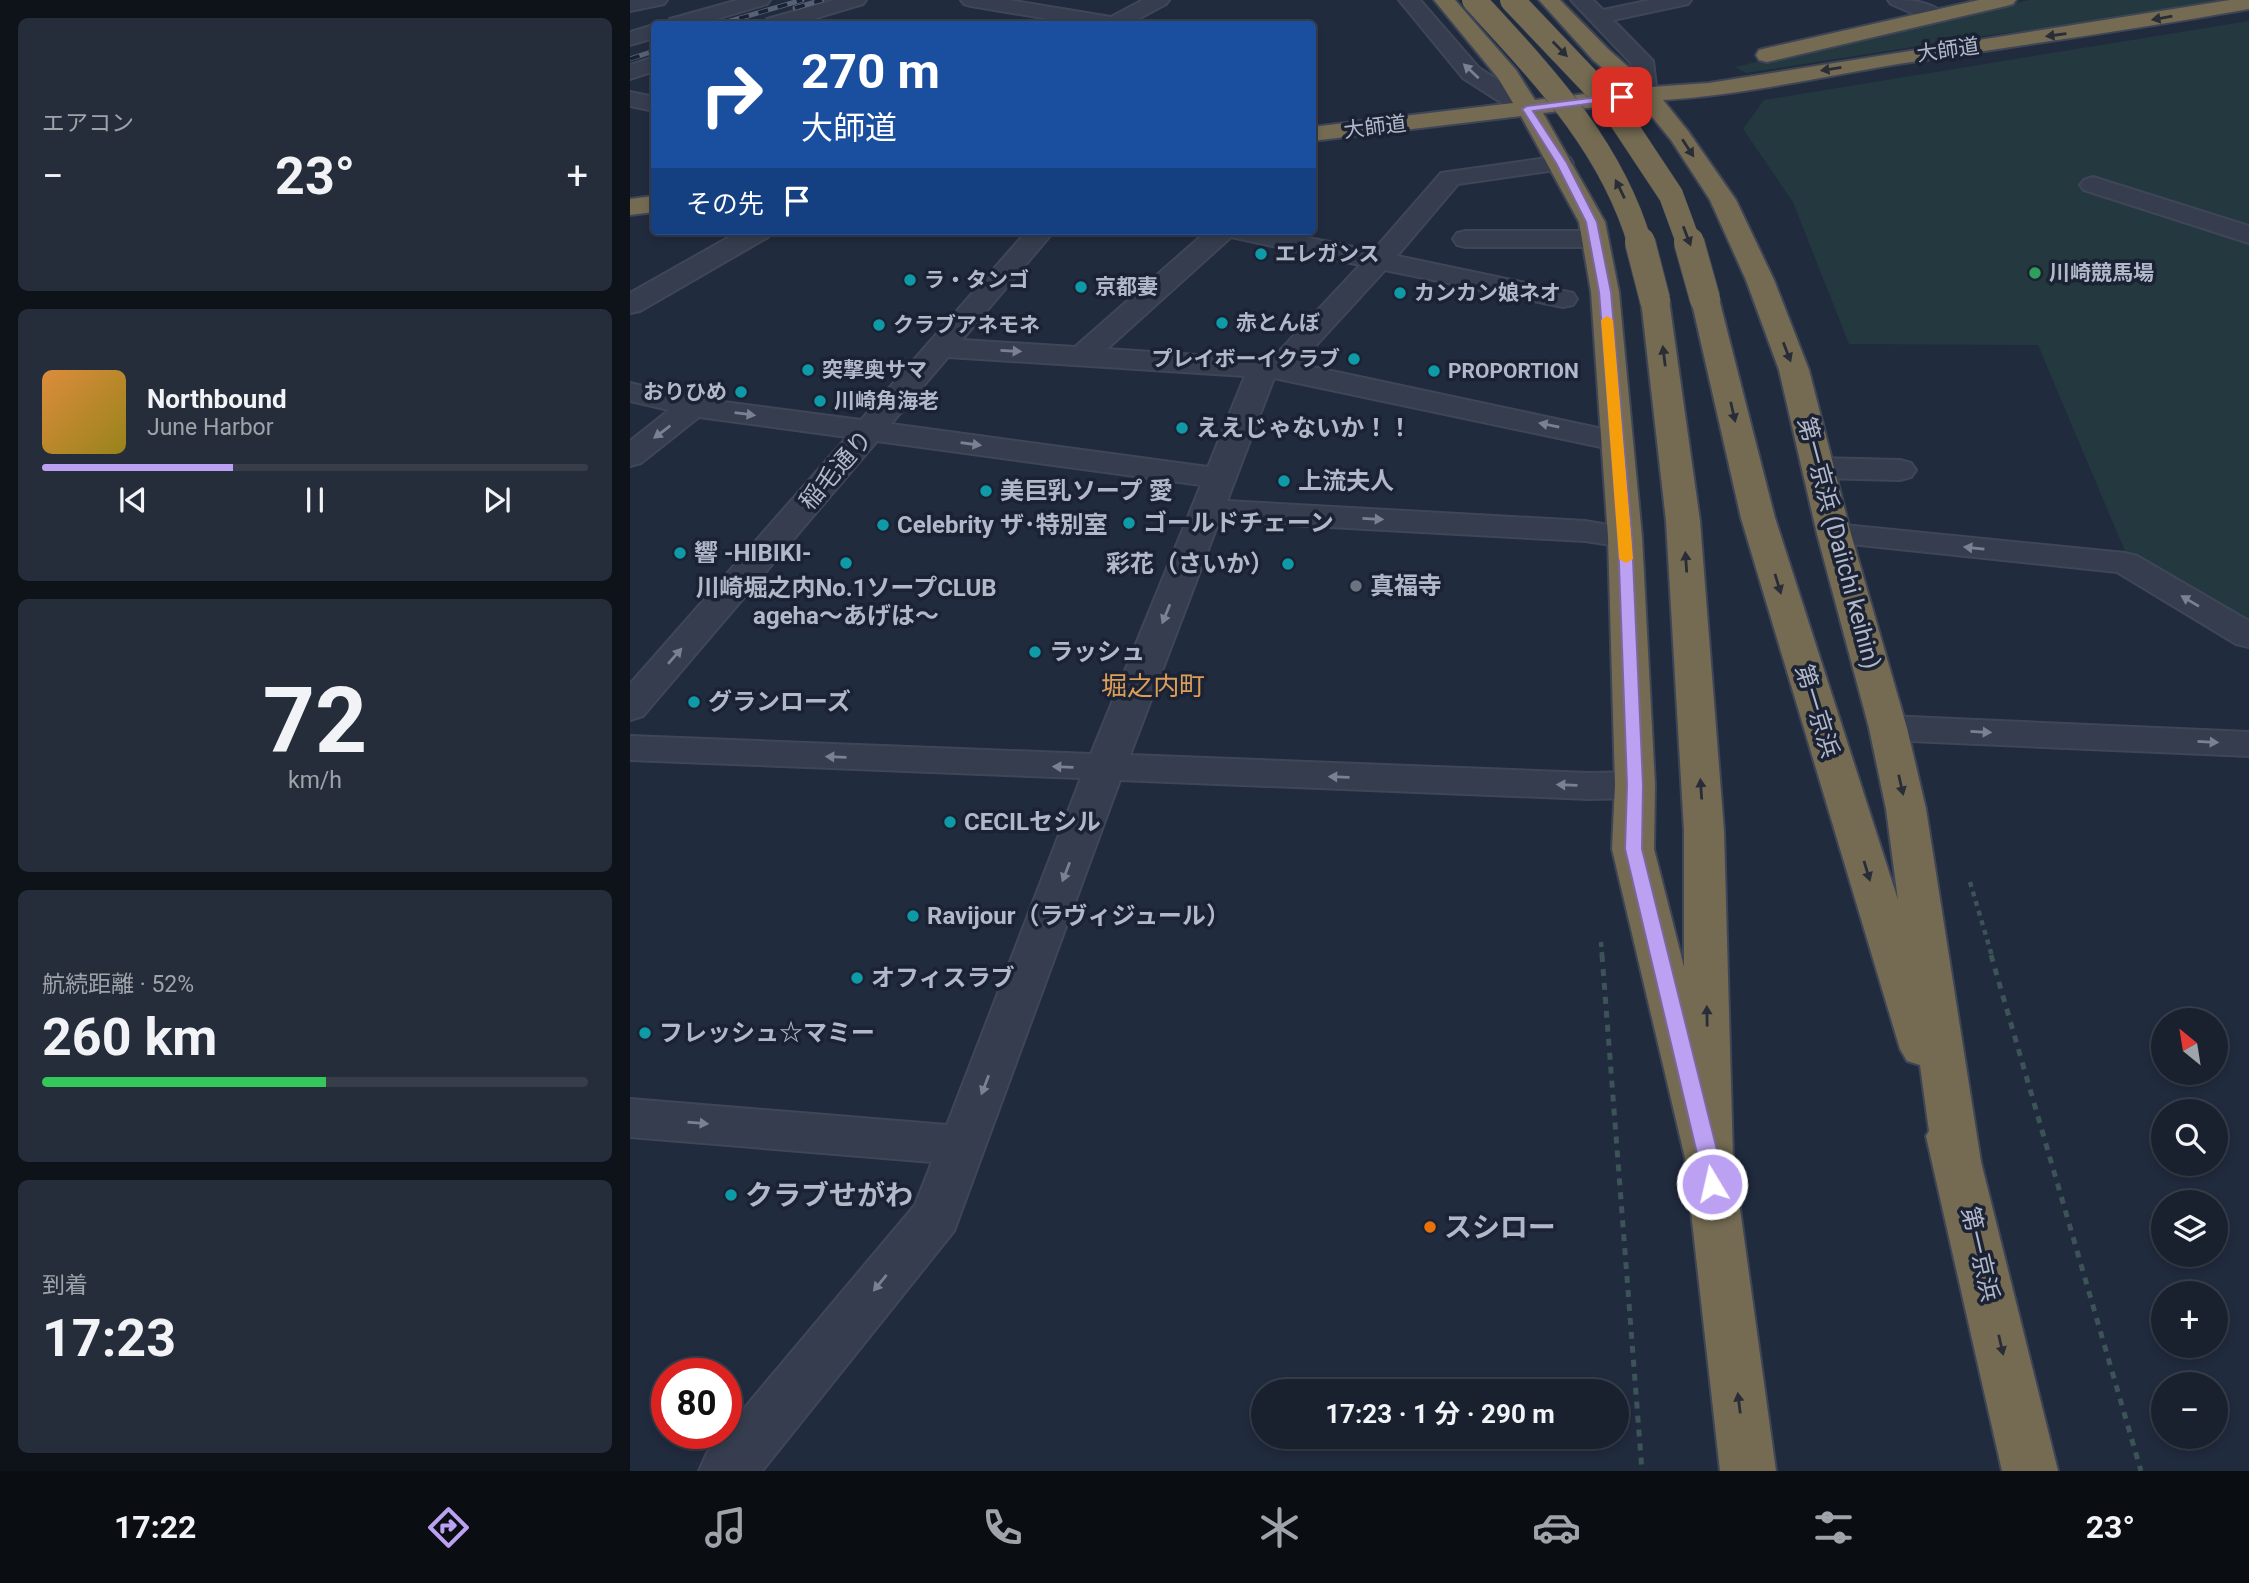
<!DOCTYPE html>
<html lang="ja">
<head>
<meta charset="utf-8">
<style>
	body { margin:0; font-family:Roboto,"Noto Sans JP",sans-serif; background:#262d3a; color:#f1f3f6; height:100vh; display:flex; flex-direction:column; font-size:26px; white-space:nowrap }
	* { box-sizing:border-box; margin:0 }
	p { font-size:23px; color:#9fa3aa }
	.icon { flex:none; width:38px; height:38px; fill:none; stroke:currentColor; stroke-width:2; stroke-linecap:round; stroke-linejoin:round }
	.map { position:relative; flex:1; overflow:hidden }
	.panel { display:flex; flex-direction:column; gap:18px; padding:18px; background:#0e1219; width:630px }
	.panel>* { flex:none }
	.top-card { position:absolute; left:21px; top:21px; width:665px; height:214px; border-radius:7px; box-shadow:0 4px 10px #0003,0 0 0 2px #373e4a; background:#1a4fa0; color:#fff; overflow:hidden }
	.needle { width:46px; rotate:330deg }
	.fabs { position:absolute; left:1521px; top:1008px; display:grid; gap:14px }
	.fabs a { display:grid; place-items:center; width:77px; height:77px; border-radius:50%; background:#19202e; box-shadow:0 4px 10px #0003,0 0 0 2px #373e4a; font-size:35px }
	.speed { position:absolute; left:21px; top:1358px; display:flex; gap:14px; font-size:35px; font-weight:700; text-align:center }
	.speed>* { display:grid; place-content:center; width:91px; height:91px; border-radius:50%; background:#19202e; box-shadow:0 4px 10px #0003,0 0 0 2px #373e4a; line-height:1 }
	.speed .limit { border:10px solid #d22; background:#fff; color:#111 }
	.pin { position:absolute; display:grid; place-items:center; width:60px; height:60px; color:#fff; margin:-30px; border-radius:14px; box-shadow:0 4px 10px #0006 }
	.me { position:absolute; width:77px; margin:-38px; rotate:351deg; stroke-linejoin:round; filter:drop-shadow(0 0 5px #0008) }
	.turn { display:flex; align-items:center; gap:24px; height:147px; padding:0 35px; font-size:32px }
	.turn .icon { width:91px; height:91px; stroke-width:2.5 }
	.turn b { display:block; font-size:49px; line-height:60px }
	.then { display:flex; align-items:center; height:66px; padding:0 35px; background:#0003; gap:14px; font-size:26px }
	.big { font-size:52px; font-weight:700; line-height:1.1 }
	.panel .card { flex:1; display:flex; flex-direction:column; justify-content:center; gap:10px; min-width:0; padding:0 24px; border-radius:10px; background:#262d3a }
	.panel .dial { align-items:center; gap:0 }
	.dial b { font-size:91px; line-height:1 }
	.song { display:flex; align-items:center; gap:21px }
	.cover { width:84px; height:84px; border-radius:10px; background:linear-gradient(135deg,hsl(30 70% 55%),hsl(50 70% 35%)) }
	.played { height:7px; border-radius:4px; background:linear-gradient(90deg,#bca0f2 35%,#373e4a 35%) }
	.keys { display:flex; justify-content:space-around; direction:ltr }
	.heat { display:flex; justify-content:space-between; align-items:center; font-size:38px; direction:ltr }
	.charge { height:10px; border-radius:5px; background:linear-gradient(90deg,#34c759 52%,#373e4a 0) }
	.trip { position:absolute; left:621px; top:1379px; width:378px; height:70px; border-radius:35px; background:#19202e; box-shadow:0 4px 10px #0003,0 0 0 2px #373e4a; font-weight:700; line-height:70px; text-align:center }
	.tabs { display:flex; height:112px; justify-content:space-around; align-items:center; background:#0a0d12; color:#9fa3aa }
	.tabs .icon { width:49px; height:49px }
	.tabs .current { color:#bca0f2 }
	.tabs b { font-size:32px; color:#f1f3f6 }
	main { display:flex; flex:1; min-height:0 }
	.map>svg:first-child { display:block }
</style>
</head>
<body>
<main>
<section class="panel">
<div class="card"><p>エアコン</p>
<div class="heat"><a>−</a><b class="big">23°</b><a>+</a></div>
</div>
<div class="card">
<div class="song"><i class="cover"></i><div><b>Northbound</b><p>June Harbor</p></div></div>
<div class="played"></div>
<div class="keys"><svg class="icon" aria-label="previous" viewBox="0 0 24 24"><path d="M18 5L8 12l10 7zM5 5v14"/></svg><svg class="icon" aria-label="pause" viewBox="0 0 24 24"><path d="M8 5v14M16 5v14"/></svg><svg class="icon" aria-label="next" viewBox="0 0 24 24"><path d="M6 5l10 7-10 7zM19 5v14"/></svg></div>
</div>
<div class="card dial"><b>72</b><p>km/h</p></div>
<div class="card"><p>航続距離 · 52%</p><b class="big">260 km</b><div class="charge"></div></div>
<div class="card"><p>到着</p><b class="big">17:23</b></div>
</section>
<div class="map">
<svg width="1619" height="1471" viewBox="0 0 1619 1471">
	<rect width="100%" height="100%" fill="#212b3e"/>
	<path fill="#24393f" d="M1399,0h196l-125,23 -104,11 -250,39 -11,-6z
		M1619,21v604l-124,-74 -87,-206 -189,-1 -56,-142 -50,-73 21,-29z"/>
	<g fill="none" stroke-linecap="round" stroke-linejoin="round">
		<g stroke="#3f4657" stroke-width="4">
			<path id="minor" d="M0,0h37l-3,4 -34,7z
				M108,0h32l-3,4 -68,20h-32l3,-5z
				M204,0h32l-3,4 -67,20h-32l3,-5z
				M331,0h47l103,17 32,-17h26l-3,4 -37,20h-51l-107,-18 -7,-2z
				M769,0h21l59,68 56,36 4,5 -4,5h-16l-56,-36z
				M941,0h22l10,10 48,-10h40l-3,4 -75,16 40,41 4,33 -3,5h-16l-3,-5 -4,-31z
				M1258,0c19,0 44,0 58,16l-4,4h-14l-37,-16z
				M24,25v13l-24,7v-13z
				M24,57v14l-24,8v-14z
				M0,92l24,5v14l-24,-5z
				M931,156l9,2 3,5 -3,5 -112,16 -61,72 176,37 4,6 -4,6 -10,2 -178,-37 -86,94 327,70 5,7 -5,7 -11,2 -341,-72 -47,123 358,20 52,9 5,7 -5,7 -12,3 -40,-6 -366,-20 -89,234 459,18 46,-1 14,4 6,9 -6,9 -14,4 -46,1 -469,-19 -166,451 -192,240h-63l8,-18 19,-20v-3l189,-225 17,-43 -302,-25v-38l317,26 134,-347 -451,-18v-24l461,18 110,-269 -324,-44 -234,275 -13,4v-36l217,-247 -148,-20 -58,46 -11,3v-25l39,-31 -39,-9v-18l63,15 168,22 166,-189h27l-92,109 113,7 132,-116h68l98,20 68,-78zM601,237l129,28 -89,95 -164,-11zM318,357l297,19 -37,91 -317,-43z
				M1463,177l156,49v17l-165,-53 -4,-5 4,-5z
				M110,231h32l-4,6 -128,74 -10,2v-20z
				M836,231h129l9,2 4,6 -4,6 -9,2h-129l-9,-2 -4,-6 4,-6z
				M1188,458l82,2 11,3 5,7 -5,7 -11,3 -82,-2 -11,-3 -5,-7 5,-7z
				M1204,524l291,29 12,3 112,65v26l-13,-3 -119,-72 -295,-31 -5,-7 5,-7z
				M1258,716l361,16v24l-361,-16 -14,-4 -5,-8 5,-8z"/>
		</g>
		<g stroke="#3e4556" stroke-width="4">
			<path id="highway" d="M804,0h21l61,70 19,30 92,-11 -34,-29 -54,-60h21l49,50 42,37 58,-4 521,-83h19v9c-117,21 -234,37 -351,55 -78,13 -156,31 -235,36l25,31 48,69 38,80 35,90 42,164 56,194 19,81 55,353 77,309h-56l-76,-335 3,-5 -9,-66 -13,-4 -7,-12 -159,-531 -50,-219 4,-6 10,-2 10,2 4,6 56,219 123,382 -12,-91 -17,-81 -52,-194 -38,-164 -33,-90 -36,-80 -39,-60 -31,-38 -97,11 62,109 14,70 23,245 13,248 -1,64 30,118v-136l-18,-310 -25,-221 4,-6 10,-2 10,2 4,6 31,221 24,310 9,327 43,313h-56l-35,-313 -73,-309 3,-64 -7,-248 -17,-245 -12,-70 -58,-106 -209,25v-14l201,-24 -15,-25z
				M1349,0h37l-3,4 -7,2 -239,56 -8,-2 -3,-5 3,-5 8,-2z
				M24,196v16l-24,3v-16z"/>
		</g>
		<path stroke="#3c5357" stroke-width="4.5" stroke-dasharray="5 5" stroke-linecap="butt" d="M1340,882l22,74
			M971,942l1,14"/>
		<path stroke="#3c5357" stroke-width="5" stroke-dasharray="7 7" stroke-linecap="butt" d="M972,955l40,516
			M1361,955l150,516"/>
		<use href="#minor" fill="#363d4e" fill-rule="evenodd"/>
		<use href="#highway" fill="#756b52" fill-rule="evenodd"/>
		<g stroke="#576176" stroke-width="5">
			<path id="rail" d="M165,8l27,-8
				M90,24l82,-24
				M0,59l24,-8"/>
		</g>
		<use href="#rail" stroke="#1b2233" stroke-width="3.5" stroke-dasharray="10" stroke-linecap="butt"/>
		<g stroke="#3e4556" stroke-width="25" stroke-linecap="butt">
			<path id="highway-bridge-far1" d="M844,0c68,74 137,145 166,244
				M882,0l98,103 61,92 18,49"/>
		</g>
		<g stroke="#3e4556" stroke-width="32" stroke-linecap="butt">
			<path id="highway-bridge" d="M1010,242l15,58
				M1059,242l16,57"/>
		</g>
		<use href="#highway-bridge-far1" stroke="#756b52" stroke-width="24"/>
		<use href="#highway-bridge" stroke="#756b52" stroke-width="30"/>
	</g>
	<defs><path id="oneway-solid" d="M-6-.8H1V-3.2L6.5 0L1 3.2V.8H-6Z" transform="scale(1.75)"/></defs>
	<g fill="#282d38">
		<use href="#oneway-solid" transform="translate(1532 18) rotate(170)"/>
		<use href="#oneway-solid" transform="translate(1426 35) rotate(172)"/>
		<use href="#oneway-solid" transform="translate(930 49) rotate(46)"/>
		<use href="#oneway-solid" transform="translate(1201 69) rotate(171)"/>
		<use href="#oneway-solid" transform="translate(1058 148) rotate(57)"/>
		<use href="#oneway-solid" transform="translate(990 189) rotate(-116)"/>
		<use href="#oneway-solid" transform="translate(1057 236) rotate(69)"/>
		<use href="#oneway-solid" transform="translate(1157 352) rotate(69)"/>
		<use href="#oneway-solid" transform="translate(1034 356) rotate(-97)"/>
		<use href="#oneway-solid" transform="translate(1103 412) rotate(77)"/>
		<use href="#oneway-solid" transform="translate(1056 562) rotate(-94)"/>
		<use href="#oneway-solid" transform="translate(1148 584) rotate(73)"/>
		<use href="#oneway-solid" transform="translate(1271 785) rotate(77)"/>
		<use href="#oneway-solid" transform="translate(1071 789) rotate(-94)"/>
		<use href="#oneway-solid" transform="translate(1237 871) rotate(73)"/>
		<use href="#oneway-solid" transform="translate(1077 1016) rotate(-91)"/>
		<use href="#oneway-solid" transform="translate(1371 1345) rotate(77)"/>
		<use href="#oneway-solid" transform="translate(1109 1403) rotate(-97)"/>
	</g>
	<g fill="#7a8192">
		<use href="#oneway-solid" transform="translate(841 71) rotate(-137)"/>
		<use href="#oneway-solid" transform="translate(381 351) rotate(3)"/>
		<use href="#oneway-solid" transform="translate(115 414) rotate(7)"/>
		<use href="#oneway-solid" transform="translate(919 425) rotate(-168)"/>
		<use href="#oneway-solid" transform="translate(32 432) rotate(143)"/>
		<use href="#oneway-solid" transform="translate(341 444) rotate(8)"/>
		<use href="#oneway-solid" transform="translate(743 519) rotate(3)"/>
		<use href="#oneway-solid" transform="translate(1344 548) rotate(-174)"/>
		<use href="#oneway-solid" transform="translate(1560 601) rotate(-149)"/>
		<use href="#oneway-solid" transform="translate(536 614) rotate(112)"/>
		<use href="#oneway-solid" transform="translate(45 656) rotate(-49)"/>
		<use href="#oneway-solid" transform="translate(1351 732) rotate(3)"/>
		<use href="#oneway-solid" transform="translate(1578 742) rotate(3)"/>
		<use href="#oneway-solid" transform="translate(206 757) rotate(-178)"/>
		<use href="#oneway-solid" transform="translate(433 767) rotate(-178)"/>
		<use href="#oneway-solid" transform="translate(709 777) rotate(-178)"/>
		<use href="#oneway-solid" transform="translate(937 785) rotate(-178)"/>
		<use href="#oneway-solid" transform="translate(436 872) rotate(111)"/>
		<use href="#oneway-solid" transform="translate(355 1085) rotate(111)"/>
		<use href="#oneway-solid" transform="translate(68 1123) rotate(5)"/>
		<use href="#oneway-solid" transform="translate(250 1283) rotate(129)"/>
	</g>
	<path fill="#bca0f2" stroke="#7a689d" stroke-width="2" d="M992,94l4,1v4l-93,12 34,52 30,59 14,70 21,245 11,248 -1,64 77,309 3,26 -3,6 -7,2 -7,-2 -7,-32 -73,-309 2,-64 -9,-248 -19,-245 -13,-70 -30,-59 -34,-54 5,-3z"/>
	<path fill="#f59e0b" d="M977,316l6,4 20,239 -7,4 -7,-4 -18,-239z"/>
	<g fill="#0f9aa8" stroke="#1b2233" stroke-width="2.5">
		<circle cx="631" cy="254" r="7"/>
		<circle cx="280" cy="280" r="7"/>
		<circle cx="451" cy="287" r="7"/>
		<circle cx="770" cy="293" r="7"/>
		<circle cx="592" cy="323" r="7"/>
		<circle cx="249" cy="325" r="7"/>
		<circle cx="724" cy="359" r="7"/>
		<circle cx="178" cy="370" r="7"/>
		<circle cx="804" cy="371" r="7"/>
		<circle cx="111" cy="392" r="7"/>
		<circle cx="190" cy="401" r="7"/>
		<circle cx="552" cy="428" r="7"/>
		<circle cx="654" cy="481" r="7"/>
		<circle cx="356" cy="491" r="7"/>
		<circle cx="499" cy="523" r="7"/>
		<circle cx="253" cy="525" r="7"/>
		<circle cx="50" cy="553" r="7"/>
		<circle cx="216" cy="563" r="7"/>
		<circle cx="658" cy="564" r="7"/>
		<circle cx="405" cy="652" r="7"/>
		<circle cx="64" cy="702" r="7"/>
		<circle cx="320" cy="822" r="7"/>
		<circle cx="283" cy="916" r="7"/>
		<circle cx="227" cy="978" r="7"/>
		<circle cx="15" cy="1033" r="7"/>
		<circle cx="101" cy="1195" r="7"/>
	</g>
	<circle fill="#2e9e5b" stroke="#1b2233" stroke-width="2.5" cx="1405" cy="273" r="7"/>
	<circle fill="#6b7280" stroke="#1b2233" stroke-width="2.5" cx="726" cy="586" r="7"/>
	<circle fill="#e8710a" stroke="#1b2233" stroke-width="2.5" cx="800" cy="1227" r="7"/>
	<g text-anchor="middle" stroke-width="7" stroke-linejoin="round" paint-order="stroke">
		<g font-size="21" fill="#b1b8ca" stroke="#1b2233">
			<text transform="translate(1318 50) rotate(-8)" y="7">大師道</text>
			<text transform="translate(745 127) rotate(-7)" y="7">大師道</text>
		</g>
		<g font-size="21" font-weight="bold" fill="#b1b8ca" stroke="#1b2233" text-anchor="start">
			<text x="645" y="261">エレガンス</text>
			<text x="1419" y="280">川崎競馬場</text>
			<text x="294" y="287">ラ・タンゴ</text>
			<text x="465" y="294">京都妻</text>
			<text x="784" y="300">カンカン娘ネオ</text>
			<text x="606" y="330">赤とんぼ</text>
			<text x="263" y="332">クラブアネモネ</text>
			<text x="710" y="366" text-anchor="end">プレイボーイクラブ</text>
			<text x="192" y="377">突撃奥サマ</text>
			<text x="818" y="378">PROPORTION</text>
			<text x="97" y="399" text-anchor="end">おりひめ</text>
			<text x="204" y="408">川崎角海老</text>
		</g>
		<g font-size="24" font-weight="bold" fill="#b1b8ca" stroke="#1b2233" text-anchor="start">
			<text x="566" y="436">ええじゃないか！！</text>
			<text x="668" y="489">上流夫人</text>
			<text x="370" y="499">美巨乳ソープ 愛</text>
			<text x="513" y="531">ゴールドチェーン</text>
			<text x="267" y="533">Celebrity ザ･特別室</text>
			<text x="64" y="561">響 -HIBIKI-</text>
			<text x="644" y="572" text-anchor="end">彩花（さいか）</text>
			<text x="740" y="594">真福寺</text>
			<text x="216" y="596" text-anchor="middle">川崎堀之内No.1ソープCLUB<tspan x="216" dy="28">ageha～あげは～</tspan></text>
			<text x="419" y="660">ラッシュ</text>
			<text x="78" y="710">グランローズ</text>
			<text x="334" y="830">CECILセシル</text>
			<text x="297" y="924">Ravijour（ラヴィジュール）</text>
			<text x="241" y="986">オフィスラブ</text>
			<text x="29" y="1041">フレッシュ☆マミー</text>
		</g>
		<g font-size="24" fill="#b1b8ca" stroke="#1b2233">
			<text transform="translate(206 470) rotate(-49)" y="8">稲毛通り</text>
			<text transform="translate(1209 543) rotate(75)" y="8">第一京浜 (Daiichi keihin)</text>
			<text transform="translate(1187 711) rotate(73)" y="8">第一京浜</text>
			<text transform="translate(1350 1254) rotate(77)" y="8">第一京浜</text>
		</g>
		<g font-size="26" fill="#dc9f59" stroke="#1b2233">
			<text x="523" y="695">堀之内町</text>
		</g>
		<g font-size="28" font-weight="bold" fill="#b1b8ca" stroke="#1b2233" text-anchor="start">
			<text x="115" y="1205">クラブせがわ</text>
			<text x="814" y="1237">スシロー</text>
		</g>
	</g>
</svg>
<div class="fabs">
<a><svg class="needle" viewBox="-14 -14 28 28"><path d="M0-13l5 13h-10z" fill="#e53935"/><path d="M0 13l5-13h-10z" fill="#9fa3aa"/></svg></a>
<a><svg class="icon" aria-label="search" viewBox="0 0 24 24"><circle cx="10" cy="10" r="6"/><path d="M15 15l6 6"/></svg></a>
<a><svg class="icon" aria-label="layers" viewBox="0 0 24 24"><path d="M12 4l9 5-9 5-9-5zM3 14l9 5 9-5"/></svg></a>
<a>+</a>
<a>−</a>
</div>
<div class="speed"><div class="limit">80</div></div>
<div class="pin" style="left:992px;top:97px;background:#d93025"><svg class="icon" aria-label="arrive" viewBox="0 0 24 24"><path d="M6 21V4h12l-3 4 3 4H6"/></svg></div>
<svg class="me" style="left:1082px;top:1184px" viewBox="-20 -20 40 40"><circle r="17" fill="#bca0f2" stroke="#fff" stroke-width="3"/><path d="M0-11L8 9 0 5-8 9z" fill="#fff"/></svg>
<div class="trip">17:23 · 1 分 · 290 m</div>
<div class="top-card">
<div class="turn"><svg class="icon" aria-label="right" viewBox="0 0 24 24"><path d="M7 20v-9h11M14 6l5 5-5 5"/></svg><div><b>270 m</b>大師道</div></div>
<div class="then">その先<svg class="icon" aria-label="arrive" viewBox="0 0 24 24"><path d="M6 21V4h12l-3 4 3 4H6"/></svg></div>
</div>
</div>
</main>
<nav class="tabs">
<b>17:22</b>
<svg class="icon current" aria-label="directions" viewBox="0 0 24 24"><path d="M12 3l9 9-9 9-9-9zM9 14v-3h6M13 9l2 2-2 2"/></svg>
<svg class="icon" aria-label="music" viewBox="0 0 24 24"><path d="M9 18V5l10-2v13"/><circle cx="6" cy="18" r="3"/><circle cx="16" cy="16" r="3"/></svg>
<svg class="icon" aria-label="phone" viewBox="0 0 24 24"><path d="M5 4h4l2 5-3 2q2 4 5 5l2-3 5 2v4C11 20 4 13 5 4z"/></svg>
<svg class="icon" aria-label="climate" viewBox="0 0 24 24"><path d="M12 3v18M4 7l16 10M4 17L20 7"/></svg>
<svg class="icon" aria-label="car" viewBox="0 0 24 24"><path d="M5 17H2v-5l4-1 3-4h7l3 4 3 1v5h-3M9 17h6M6 11h13"/><circle cx="7" cy="17" r="2"/><circle cx="17" cy="17" r="2"/></svg>
<svg class="icon" aria-label="filters" viewBox="0 0 24 24"><path d="M4 7h16M4 17h16"/><circle cx="9" cy="7" r="2"/><circle cx="15" cy="17" r="2"/></svg>
<b>23°</b>
</nav>
</body>
</html>
